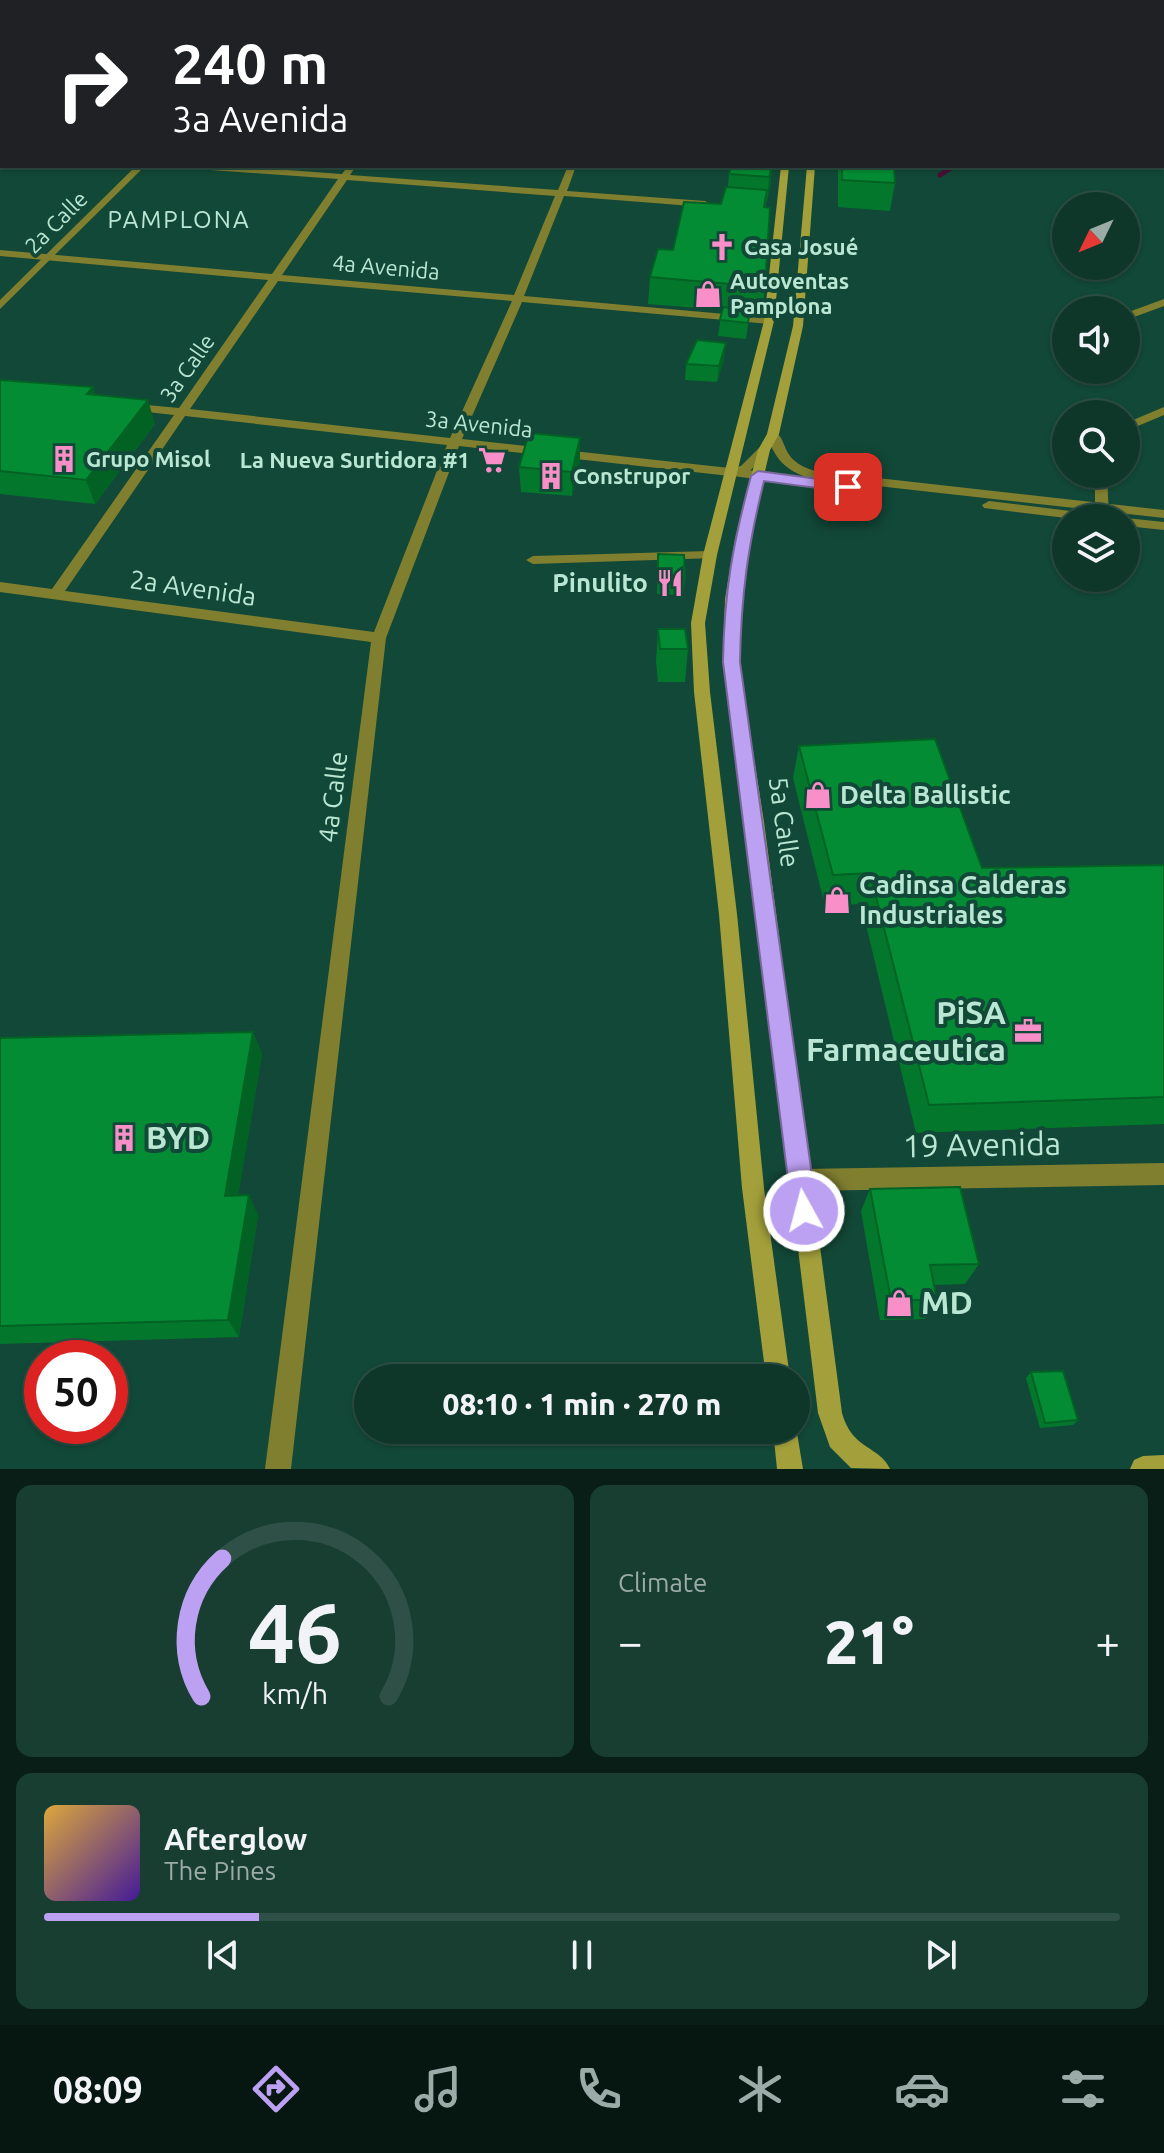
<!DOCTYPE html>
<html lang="en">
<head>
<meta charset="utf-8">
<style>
	body { margin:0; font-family:Ubuntu,sans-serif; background:#173e31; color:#f1f3f6; height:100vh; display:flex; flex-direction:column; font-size:30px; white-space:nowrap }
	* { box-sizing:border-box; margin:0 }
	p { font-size:26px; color:#9baba8 }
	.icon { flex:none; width:44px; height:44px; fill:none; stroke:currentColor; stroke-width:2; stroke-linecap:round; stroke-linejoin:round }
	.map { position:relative; height:1469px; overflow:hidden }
	.panel { display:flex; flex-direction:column; gap:16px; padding:16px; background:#081e17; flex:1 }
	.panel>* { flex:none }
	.top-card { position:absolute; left:0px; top:0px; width:1164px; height:168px; box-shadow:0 2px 6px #0004,0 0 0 2px #2e5046; background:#202124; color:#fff; overflow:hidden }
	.needle { width:52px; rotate:227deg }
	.tools { position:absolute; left:1052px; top:192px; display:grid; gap:16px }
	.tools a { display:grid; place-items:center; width:88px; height:88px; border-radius:50%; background:#0e3629; box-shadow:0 2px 6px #0004,0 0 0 2px #2e5046; font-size:40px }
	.speed { position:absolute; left:24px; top:1340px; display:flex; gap:16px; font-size:40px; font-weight:700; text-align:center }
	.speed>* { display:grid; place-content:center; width:104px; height:104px; border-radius:50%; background:#0e3629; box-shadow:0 2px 6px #0004,0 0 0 2px #2e5046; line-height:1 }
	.speed .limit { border:12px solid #d22; background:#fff; color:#111 }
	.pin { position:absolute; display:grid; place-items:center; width:68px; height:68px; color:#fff; margin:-34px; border-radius:16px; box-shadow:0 4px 12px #0006 }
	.me { position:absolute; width:88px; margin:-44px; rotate:353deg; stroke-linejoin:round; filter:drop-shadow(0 0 6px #0008) }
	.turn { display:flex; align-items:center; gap:28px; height:168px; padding:0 40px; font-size:36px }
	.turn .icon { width:104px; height:104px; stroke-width:2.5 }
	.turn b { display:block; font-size:56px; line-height:68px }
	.big { font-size:60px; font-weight:800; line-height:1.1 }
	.panel .widget { flex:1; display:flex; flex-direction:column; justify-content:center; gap:12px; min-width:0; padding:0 28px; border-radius:16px; background:#173e31 }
	.panel .dial { align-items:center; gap:0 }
	.dial svg { height:208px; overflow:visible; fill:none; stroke:#2e5046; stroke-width:7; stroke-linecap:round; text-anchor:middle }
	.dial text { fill:#f1f3f6; stroke:none }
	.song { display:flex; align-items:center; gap:24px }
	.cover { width:96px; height:96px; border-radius:12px; background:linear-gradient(135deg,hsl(40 70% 55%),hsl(260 70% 35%)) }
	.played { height:8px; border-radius:4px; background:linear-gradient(90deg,#bca0f2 20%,#2e5046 20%) }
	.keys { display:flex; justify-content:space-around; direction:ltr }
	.heat { display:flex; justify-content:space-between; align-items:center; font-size:44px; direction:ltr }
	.panel .tiles { flex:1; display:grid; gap:16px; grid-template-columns:1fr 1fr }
	.widget:last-child { grid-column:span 2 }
	.trip { position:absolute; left:354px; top:1364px; width:456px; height:80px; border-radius:40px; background:#0e3629; box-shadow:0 2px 6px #0004,0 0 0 2px #2e5046; font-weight:800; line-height:80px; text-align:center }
	.dock { display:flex; height:128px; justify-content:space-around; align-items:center; background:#061610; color:#9baba8 }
	.dock .icon { width:56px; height:56px }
	.dock .active { color:#bca0f2 }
	.dock b { font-size:36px; color:#f1f3f6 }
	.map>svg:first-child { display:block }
</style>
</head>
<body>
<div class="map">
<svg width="1164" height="1469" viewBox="0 0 1164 1469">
	<rect width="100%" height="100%" fill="#124837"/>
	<path fill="#7f4220" d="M17,0h405l-14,2z"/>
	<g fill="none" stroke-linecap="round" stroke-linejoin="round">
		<path stroke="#4b0f34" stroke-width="5" d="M940,175l14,-9"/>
		<path fill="#807e2f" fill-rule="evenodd" d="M0,68h2v4h-2z
			M0,148h2v6h-2z
			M192,166h40l110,8 6,-8h8l-6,9 208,15 10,-24h8l-9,25 138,10 5,3 -5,3 -141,-11 -40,100 245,22 5,3 -5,3 -247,-22 -60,137 268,29 11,-2 19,-19h8l2,3 -21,22 -19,4 -271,-30 -73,192 -95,831h-26l106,-827 -371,-50v-10l52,7 122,-174 -45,-5 -6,-4 2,-3 54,5 89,-128 -268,-24v-6l272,24 66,-95 -142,-10zM347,180l208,16 -41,99 -232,-20zM278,281l234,20 -62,137 -260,-29zM185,416l262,29 -73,187 -309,-41z
			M1164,299v7l-38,14v-7z
			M1164,407v8l-38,16v-8z
			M1095,474h12l2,44h-14z
			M710,551l7,4 -2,3 -182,6 -7,-4 7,-4z
			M1164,1163v22l-363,6 -8,-3 -3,-8 3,-8 8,-3z"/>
		<path fill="#807e2f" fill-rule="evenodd" d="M136,166h9l-145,143v-9z
			M773,430c17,10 5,30 42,41l349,39v8l-349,-39 3,3 -6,4 -87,-11v-6l5,-1 80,10c-24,-7 -36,-19 -43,-44z
			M989,501l106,13 7,4h-36l-82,-10 -2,-3z
			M1126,518l38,4v8l-38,-4z"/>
		<path fill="#a3a03b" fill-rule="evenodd" d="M800,0h6v2h-6z
			M818,0h6v2h-6z
			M0,33h2v4h-2z
			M0,53h2v4h-2z
			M781,166h8l-15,155 -57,234 -12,68 5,69 27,222 27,274 26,190h-24l-24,-190 -23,-274 -25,-222 -3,-69 12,-68 61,-234z
			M807,166h8l-12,160 -24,108 -9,16 -21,89 -10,60v63l25,160 78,591c10,37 38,33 48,56l-39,-1 -21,-21 -12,-34 -72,-591 -23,-160 2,-63 10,-60 23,-89 9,-16 26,-108z
			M796,1427l7,42h-26l-4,-39h23z
			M1164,1455v14h-34l4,-9 9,-4z"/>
		<path fill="#ccc61f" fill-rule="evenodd" d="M0,0l6,2 -6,3z
			M2,23v6l-2,1v-6z
			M0,44h2v6h-2z"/>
	</g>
	<path fill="#03782d" d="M847,0h257l-10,2h-248z
		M772,166l-2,21 -5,21v79l-3,27 -12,-2 -4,27 -28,-3 4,-26 -74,-6 2,-27 23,-27 48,-46 7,-17 1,-13z
		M838,166h56l1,17 -5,28 -52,-4z
		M724,359l-7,23 -32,-2 1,-16z
		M0,380l95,15 60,29 -60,80 -95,-10z
		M580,438v24l-8,34 -51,-4 -2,-25z
		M658,554l27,24 -2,17 -26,-1z
		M658,629l30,20 -3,33h-27l-2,-20z
		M799,746l183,122 182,-2v258l-248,9 -55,-229 -36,2 -32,-128z
		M253,1032l9,22 -24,141 20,20 -19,122 -239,7v-306z
		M870,1189l109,75 -14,20 -31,1 3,15 -12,19 -45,1 -19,-109z
		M1031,1372l47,48 -5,5 -33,3 -14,-50z"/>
	<path fill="#026224" d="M997,0h107l-10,2h-107z
		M772,166l-2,21 -3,16 2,-26z
		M726,343l-2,16 -7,23 2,-16z
		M93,387l7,24 -13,-17z
		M148,400l7,24 -60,80 -9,-24z
		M580,438v24l-8,34v-24z
		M253,1032l9,22 -27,161 -10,-19z
		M249,1195l9,20 -19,122 -11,-17z"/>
	<path fill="#038c34" stroke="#026224" stroke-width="2" d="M886,0h111l-10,2h-96z
		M731,166h41l-3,11 -40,-3z
		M842,166h52l1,17 -53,-3z
		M726,187l41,3 -3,17 6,1 -5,79 -115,-10 8,-28 15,1 11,-48 37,2z
		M723,307l27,3 -2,13 -28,-3z
		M697,340l29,3 -7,23 -33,-2z
		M0,380l93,7 -6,7 61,6 -62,80 -86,-9z
		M529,433l51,5 -8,34 -53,-5z
		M658,554l26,1 1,23 -27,-1z
		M658,629h27l3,20h-28z
		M935,739l47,129 182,-3v232l-235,8 -59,-232 -37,2 -34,-129z
		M253,1032l-28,164 24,-1 -21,125 -228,6v-288z
		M960,1187l19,77 -49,1 7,35h-46l-21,-111z
		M1063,1371l15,49 -33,3 -14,-51z"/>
	<path fill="#bca0f2" stroke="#7a689d" stroke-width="2" d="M758,471l90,12 8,4 -8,5 -84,-11c-16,64 -23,115 -24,181l77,549 -4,9 -9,3 -9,-3 -3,-9 -69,-549c1,-70 10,-119 28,-186z"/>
	<defs>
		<g id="church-bare" transform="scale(2.16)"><path d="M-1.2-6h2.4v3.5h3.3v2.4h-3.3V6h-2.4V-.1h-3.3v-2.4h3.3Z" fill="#f98fc8" stroke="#124837" stroke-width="2.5" paint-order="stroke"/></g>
		<g id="shop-bare" transform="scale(2.16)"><path d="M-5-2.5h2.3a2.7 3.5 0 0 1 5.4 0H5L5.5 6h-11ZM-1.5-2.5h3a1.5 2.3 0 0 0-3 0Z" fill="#f98fc8" stroke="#124837" stroke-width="2.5" paint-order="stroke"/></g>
		<g id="building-bare" transform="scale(2.16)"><path d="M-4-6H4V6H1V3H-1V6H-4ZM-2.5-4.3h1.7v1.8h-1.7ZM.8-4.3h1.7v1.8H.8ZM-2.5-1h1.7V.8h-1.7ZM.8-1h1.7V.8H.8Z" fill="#f98fc8" stroke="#124837" stroke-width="2.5" paint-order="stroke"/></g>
		<g id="supermarket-bare" transform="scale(2.16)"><path d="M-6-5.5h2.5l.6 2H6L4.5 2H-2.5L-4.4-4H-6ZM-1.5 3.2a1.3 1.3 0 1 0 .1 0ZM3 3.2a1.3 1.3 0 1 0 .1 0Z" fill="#f98fc8" stroke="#124837" stroke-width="2.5" paint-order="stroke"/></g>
		<g id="restaurant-bare" transform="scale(2.16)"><path d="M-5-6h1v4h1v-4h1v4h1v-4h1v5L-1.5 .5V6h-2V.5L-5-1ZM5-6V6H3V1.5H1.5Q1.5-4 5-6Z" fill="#f98fc8" stroke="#124837" stroke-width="2.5" paint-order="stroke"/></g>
		<g id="office-bare" transform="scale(2.16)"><path d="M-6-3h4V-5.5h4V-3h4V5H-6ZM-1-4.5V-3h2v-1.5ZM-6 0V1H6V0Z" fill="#f98fc8" stroke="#124837" stroke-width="2.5" paint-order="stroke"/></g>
	</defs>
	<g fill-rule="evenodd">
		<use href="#church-bare" x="722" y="247"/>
		<use href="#shop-bare" x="708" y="294"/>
		<use href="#building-bare" x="64" y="459"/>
		<use href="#supermarket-bare" x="492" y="460"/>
		<use href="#building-bare" x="551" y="476"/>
		<use href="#restaurant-bare" x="670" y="583"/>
		<use href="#shop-bare" x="818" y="795"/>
		<use href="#shop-bare" x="837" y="900"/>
		<use href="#office-bare" x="1028" y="1031"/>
		<use href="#building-bare" x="124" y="1138"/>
		<use href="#shop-bare" x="899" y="1303"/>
	</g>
	<g text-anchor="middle" stroke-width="8" stroke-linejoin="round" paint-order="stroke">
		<g font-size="22" fill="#bae7d4" stroke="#124837">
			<text transform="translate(56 222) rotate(-45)" y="8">2a Calle</text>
			<text transform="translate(386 267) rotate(5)" y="8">4a Avenida</text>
			<text transform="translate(187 368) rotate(-55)" y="8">3a Calle</text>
			<text transform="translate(479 424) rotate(6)" y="8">3a Avenida</text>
		</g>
		<g font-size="22" font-weight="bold" fill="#bae7d4" stroke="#124837" text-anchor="start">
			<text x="744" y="255">Casa Josué</text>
			<text x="730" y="289">Autoventas<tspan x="730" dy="25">Pamplona</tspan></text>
			<text x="86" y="467">Grupo Misol</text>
			<text x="470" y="468" text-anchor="end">La Nueva Surtidora #1</text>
			<text x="573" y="484">Construpor</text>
		</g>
		<g font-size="24" letter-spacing="2" fill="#bae7d4" stroke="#124837">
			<text x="179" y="228">PAMPLONA</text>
		</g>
		<g font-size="26" font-weight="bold" fill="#bae7d4" stroke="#124837" text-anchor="start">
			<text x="648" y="592" text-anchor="end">Pinulito</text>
			<text x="840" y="804">Delta Ballistic</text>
			<text x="859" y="894">Cadinsa Calderas<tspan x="859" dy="30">Industriales</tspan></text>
		</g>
		<g font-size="26" fill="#bae7d4" stroke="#124837">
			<text transform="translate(193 588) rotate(8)" y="9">2a Avenida</text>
			<text transform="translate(333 797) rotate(-83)" y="9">4a Calle</text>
			<text transform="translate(784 822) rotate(82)" y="9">5a Calle</text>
		</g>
		<g font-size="32" font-weight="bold" fill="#bae7d4" stroke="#124837" text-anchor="start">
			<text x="1006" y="1024" text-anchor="end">PiSA<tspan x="1006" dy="37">Farmaceutica</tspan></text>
			<text x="146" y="1149">BYD</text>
			<text x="921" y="1314">MD</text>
		</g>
		<g font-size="32" fill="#bae7d4" stroke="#124837">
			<text transform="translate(982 1145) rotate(-1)" y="11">19 Avenida</text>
		</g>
	</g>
</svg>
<div class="tools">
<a><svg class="needle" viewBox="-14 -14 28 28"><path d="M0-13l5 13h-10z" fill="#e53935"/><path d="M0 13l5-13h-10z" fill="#9baba8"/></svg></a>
<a><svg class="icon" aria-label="sound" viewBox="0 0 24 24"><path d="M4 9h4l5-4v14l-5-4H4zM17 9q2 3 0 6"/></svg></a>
<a><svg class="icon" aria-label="search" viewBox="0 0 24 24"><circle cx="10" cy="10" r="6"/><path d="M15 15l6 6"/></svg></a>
<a><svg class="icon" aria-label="layers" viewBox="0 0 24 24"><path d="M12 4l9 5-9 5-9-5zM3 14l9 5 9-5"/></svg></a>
</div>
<div class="speed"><div class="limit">50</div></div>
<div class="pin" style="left:848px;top:487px;background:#d93025"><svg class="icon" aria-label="arrive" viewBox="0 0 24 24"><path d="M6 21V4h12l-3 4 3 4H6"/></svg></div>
<svg class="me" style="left:804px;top:1211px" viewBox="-20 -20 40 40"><circle r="17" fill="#bca0f2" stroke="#fff" stroke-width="3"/><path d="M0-11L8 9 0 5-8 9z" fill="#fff"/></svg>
<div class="trip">08:10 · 1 min · 270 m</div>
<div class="top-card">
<div class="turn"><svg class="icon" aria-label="right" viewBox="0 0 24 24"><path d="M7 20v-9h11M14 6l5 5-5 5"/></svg><div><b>240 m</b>3a Avenida</div></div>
</div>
</div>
<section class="panel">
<div class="tiles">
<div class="widget dial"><svg viewBox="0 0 100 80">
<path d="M14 69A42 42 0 1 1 86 69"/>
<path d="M14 69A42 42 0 0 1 22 16" stroke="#bca0f2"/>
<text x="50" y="56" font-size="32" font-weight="700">46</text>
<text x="50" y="72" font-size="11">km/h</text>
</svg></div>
<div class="widget"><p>Climate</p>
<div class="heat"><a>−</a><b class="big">21°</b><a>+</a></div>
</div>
<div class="widget">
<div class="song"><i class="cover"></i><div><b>Afterglow</b><p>The Pines</p></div></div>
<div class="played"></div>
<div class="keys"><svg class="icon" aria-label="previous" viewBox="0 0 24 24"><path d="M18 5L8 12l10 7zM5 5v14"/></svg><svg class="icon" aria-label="pause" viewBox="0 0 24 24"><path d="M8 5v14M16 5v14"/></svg><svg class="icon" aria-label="next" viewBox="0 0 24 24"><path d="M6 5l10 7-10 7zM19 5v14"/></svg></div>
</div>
</div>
</section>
<nav class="dock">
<b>08:09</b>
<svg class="icon active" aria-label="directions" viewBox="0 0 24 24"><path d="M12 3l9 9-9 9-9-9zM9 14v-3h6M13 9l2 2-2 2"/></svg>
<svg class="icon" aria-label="music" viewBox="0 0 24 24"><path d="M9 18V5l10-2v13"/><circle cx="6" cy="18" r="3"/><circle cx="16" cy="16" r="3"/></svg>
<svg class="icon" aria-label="phone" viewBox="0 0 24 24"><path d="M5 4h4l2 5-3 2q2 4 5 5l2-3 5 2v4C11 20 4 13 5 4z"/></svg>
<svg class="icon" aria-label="climate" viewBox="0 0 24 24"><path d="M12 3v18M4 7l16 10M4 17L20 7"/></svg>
<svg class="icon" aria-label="car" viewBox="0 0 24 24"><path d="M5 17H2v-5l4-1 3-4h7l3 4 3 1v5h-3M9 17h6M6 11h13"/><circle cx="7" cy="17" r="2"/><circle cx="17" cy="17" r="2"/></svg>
<svg class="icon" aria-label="filters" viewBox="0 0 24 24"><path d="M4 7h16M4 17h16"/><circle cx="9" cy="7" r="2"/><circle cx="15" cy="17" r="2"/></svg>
</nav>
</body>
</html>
